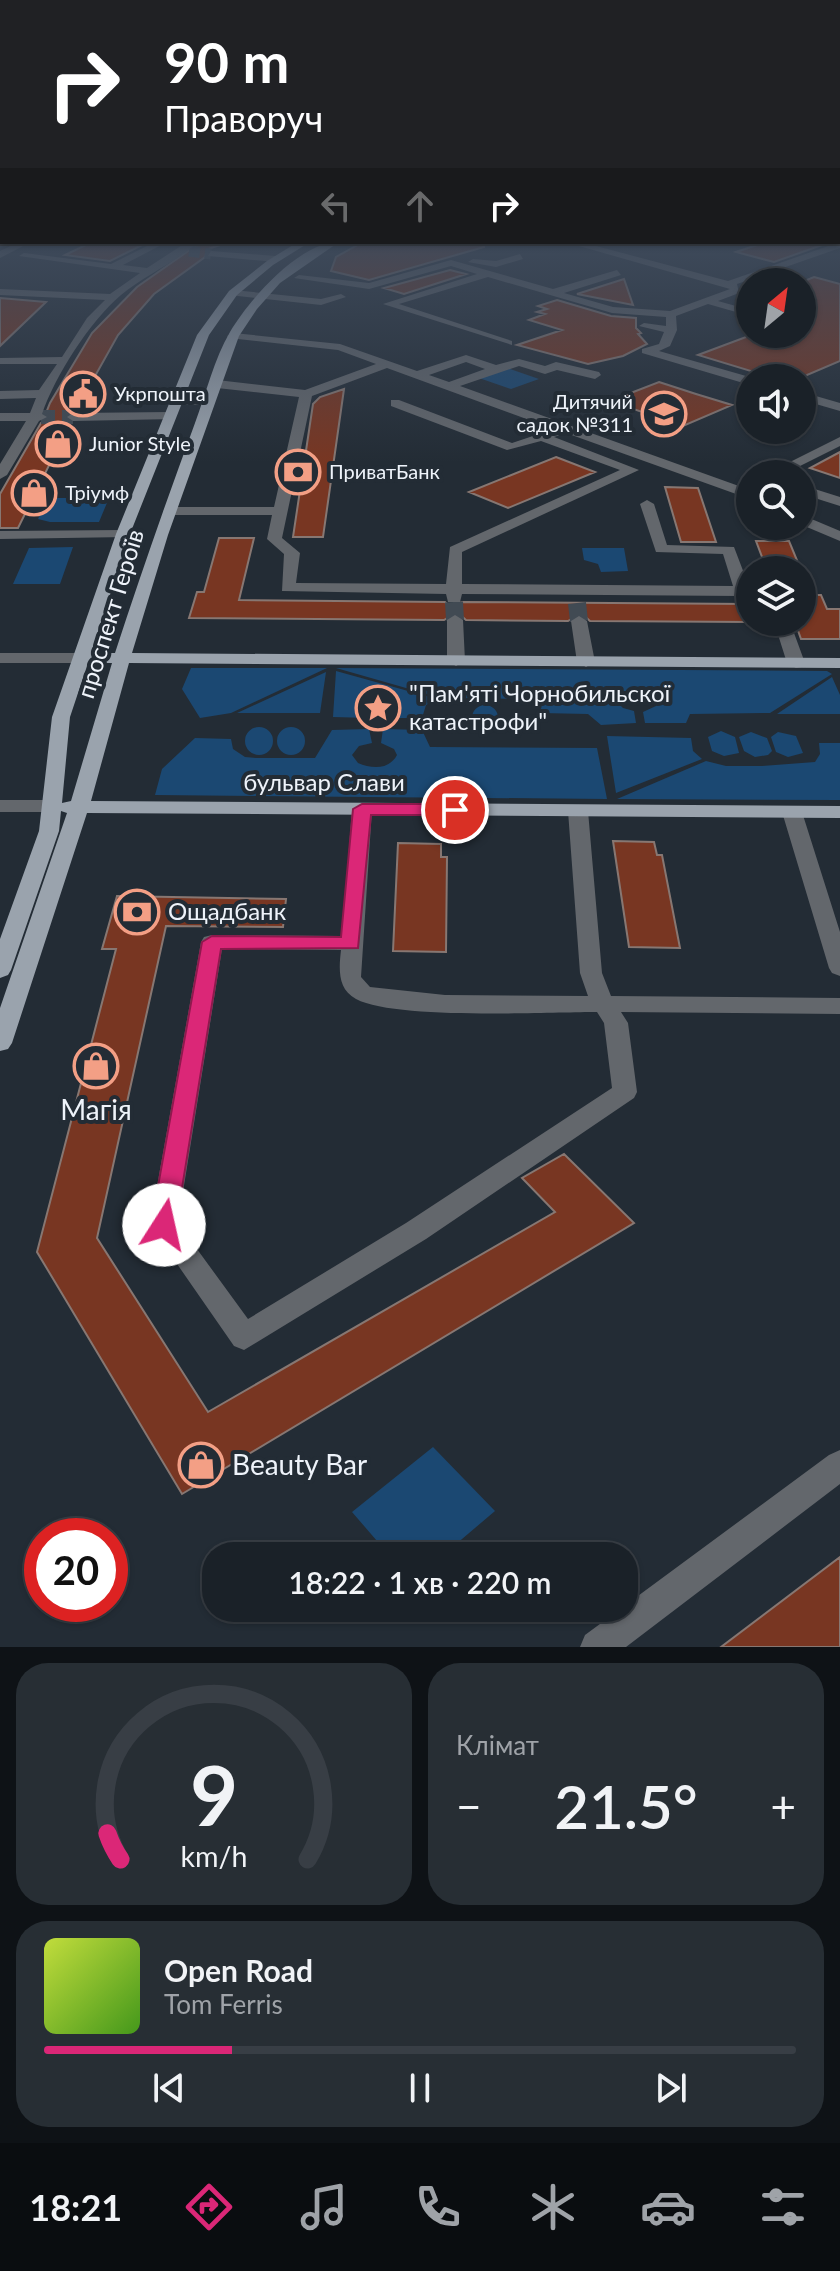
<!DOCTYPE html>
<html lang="uk">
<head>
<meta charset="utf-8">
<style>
	body { margin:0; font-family:Lato,sans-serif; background:#272e34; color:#f1f3f6; height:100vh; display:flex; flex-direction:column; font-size:30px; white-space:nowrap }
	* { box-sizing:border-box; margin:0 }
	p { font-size:26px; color:#9fa3a8 }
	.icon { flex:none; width:44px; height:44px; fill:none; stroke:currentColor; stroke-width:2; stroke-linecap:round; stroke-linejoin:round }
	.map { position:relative; height:1647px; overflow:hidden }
	.side { display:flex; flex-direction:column; gap:16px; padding:16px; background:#0e1216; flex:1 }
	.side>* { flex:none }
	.banner { position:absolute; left:0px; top:0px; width:840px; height:244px; box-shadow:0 2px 6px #0004,0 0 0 2px #383e45; background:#202124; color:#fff; overflow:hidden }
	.needle { width:52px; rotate:29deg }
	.tools { position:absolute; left:736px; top:268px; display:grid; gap:16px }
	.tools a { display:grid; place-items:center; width:80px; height:80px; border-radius:50%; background:#1a2128; box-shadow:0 2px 6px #0004,0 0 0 2px #383e45; font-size:40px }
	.speed { position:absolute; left:24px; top:1518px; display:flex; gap:16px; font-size:40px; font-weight:700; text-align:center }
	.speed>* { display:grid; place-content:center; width:104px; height:104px; border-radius:50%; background:#1a2128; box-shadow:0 2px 6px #0004,0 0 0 2px #383e45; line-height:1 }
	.speed .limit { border:12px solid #d22; background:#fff; color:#111 }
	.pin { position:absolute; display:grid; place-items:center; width:68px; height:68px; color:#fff; margin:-34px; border:4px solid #fff; border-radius:50%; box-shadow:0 2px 8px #0007 }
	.me { position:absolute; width:88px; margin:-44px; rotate:10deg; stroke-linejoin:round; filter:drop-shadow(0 0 6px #0008) }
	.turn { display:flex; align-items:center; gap:28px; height:168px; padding:0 32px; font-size:36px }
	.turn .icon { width:104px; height:104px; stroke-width:2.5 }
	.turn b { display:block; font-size:56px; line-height:68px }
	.lanes { display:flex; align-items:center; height:76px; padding:0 32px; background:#0003; justify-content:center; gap:40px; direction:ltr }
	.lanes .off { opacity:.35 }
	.big { font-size:60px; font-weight:600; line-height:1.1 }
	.side .tile { flex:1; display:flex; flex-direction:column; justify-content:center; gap:12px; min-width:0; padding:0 28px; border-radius:32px; background:#272e34 }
	.side .dial { align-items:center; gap:0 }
	.dial svg { height:208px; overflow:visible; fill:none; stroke:#383e45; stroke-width:7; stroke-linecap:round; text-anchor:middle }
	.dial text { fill:#f1f3f6; stroke:none }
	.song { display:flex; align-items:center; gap:24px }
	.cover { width:96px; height:96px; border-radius:12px; background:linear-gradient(135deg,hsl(70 70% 55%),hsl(100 70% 35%)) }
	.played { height:8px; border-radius:4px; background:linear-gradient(90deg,#db2777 25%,#383e45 25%) }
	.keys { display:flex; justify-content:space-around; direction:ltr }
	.heat { display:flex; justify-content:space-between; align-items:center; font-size:44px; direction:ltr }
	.side .tiles { flex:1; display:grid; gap:16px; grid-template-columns:1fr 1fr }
	.tile:last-child { grid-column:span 2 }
	.trip { position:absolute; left:202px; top:1542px; width:436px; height:80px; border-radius:32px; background:#1a2128; box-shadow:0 2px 6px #0004,0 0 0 2px #383e45; font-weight:600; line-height:80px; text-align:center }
	.menu { display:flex; height:128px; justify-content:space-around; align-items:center; background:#0a0d10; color:#9fa3a8 }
	.menu .icon { width:56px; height:56px }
	.menu .active { color:#db2777 }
	.menu b { font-size:36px; color:#f1f3f6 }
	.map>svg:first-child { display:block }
</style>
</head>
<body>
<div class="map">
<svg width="840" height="1647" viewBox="0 0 840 1647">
	<rect width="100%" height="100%" fill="#232c35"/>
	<path fill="#1b4872" d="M507,368l32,11 -28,10 -32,-11z
		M48,498h61l-10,24h-49l-12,-3z
		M73,547l-13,37h-47l16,-36z
		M582,548h42l4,23 -27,1 -3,-8 -14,-4z
		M191,668h136l-96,45 -31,5 -18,-29z
		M336,668l491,3 5,3 -62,39 -80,1 -4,9h-41l-2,-11 13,-6v-8l-11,-7h-21l-8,10 7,7 11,3 2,12 -35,2 -13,-11 -47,-1 -3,-9 -10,-5 -87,-1z
		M336,671l101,28 -11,6 -4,13h-40l1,-12h-10l-3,12 -37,-1z
		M326,672l-6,41h-83z
		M832,677l8,18v19h-63z
		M472 718a13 13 0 1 1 26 0a13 13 0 1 1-26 0Z
		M277 741a14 14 0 1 1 28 0a14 14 0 1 1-28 0Z
		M245 741a14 14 0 1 1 28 0a14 14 0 1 1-28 0Z
		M369,729l3,14 -13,3 -7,9 6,8c14,6 31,7 39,-8l-3,-6 -13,-6 2,-14 39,1 8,17 167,1 10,51 -452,-4 7,-26 33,-31 36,1 2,10 12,8 11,1h59l17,-28z
		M721,731l14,6 4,16 -15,3 -12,-5 -4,-14z
		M751,732l16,6 5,13 -4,4 -13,2 -11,-6 -5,-14z
		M778,732l18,4 7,17 -15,4 -12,-5 -5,-15z
		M607,736l84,2 2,13 9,8 -86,34z
		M819,743h21v57l-223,-1 89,-38 20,5h36l53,-4 5,-8z
		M433,1447l62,64 -53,45h-52l-38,-44z"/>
	<path fill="#783622" stroke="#877772" stroke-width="2" d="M92,242h56l-38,19 -45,-6z
		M201,242h28l-21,7 -3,8 -51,37 -36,41 -42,75 -12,6 6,7 -52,105h-18v-34l41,-71 9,-5 -4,-5 4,-10 42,-70 45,-46z
		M363,242h120l1,5 -115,33 -38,-9 5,-14z
		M766,242h56v3l-48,17 -38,-10z
		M450,270l16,4 -62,20 -20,-6z
		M814,277l26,7v77l-40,17h-26l-76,-23 56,-21h48v-52z
		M624,279l9,26 -56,-11z
		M0,298l46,4 -46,44z
		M557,300l54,16 25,2v10l5,5 -3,1 9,10 -24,12 -35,8 -71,-19 45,-15 -33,-10 16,-6 -8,-2 10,-3 -9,-3z
		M659,382l37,12 36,11 -49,21 -73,-25z
		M344,389l-21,148h-30l20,-133 7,-7z
		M840,452v26l-30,-10z
		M556,457l39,15 -87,36 -39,-16z
		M665,487l33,1 18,54h-35z
		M219,538h35l-15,62 206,2 3,3 15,-3 287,2v18l-160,-1 -9,-8 -13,8 -102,-1 -9,-8 -13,8 -255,-2 8,-26h7z
		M756,541h33l12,29h-34z
		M802,595h19l6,14h13v30h-39l-6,-17h7z
		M613,841l41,1 3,13h5l18,93 -51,-1z
		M398,843l43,1v13h6l-1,95 -53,-1z
		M117,896l169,3 -3,28 -117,-1 -69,312 111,174 347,-200 -33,-34 42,-24 70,69 -452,271 -145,-242 79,-303h-14z
		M840,1557v90h-119z"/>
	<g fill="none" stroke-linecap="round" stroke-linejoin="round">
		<path stroke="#414a53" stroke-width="11" stroke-dasharray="11 5" stroke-linecap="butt" d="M189,251l22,3"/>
		<path stroke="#414a53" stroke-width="14" stroke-dasharray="14 7" stroke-linecap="butt" d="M41,417h32"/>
		<path stroke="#414a53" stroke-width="18" stroke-dasharray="18 9" stroke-linecap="butt" d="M454,602l1,18
			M577,603l2,18"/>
		<path fill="#63676c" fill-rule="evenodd" d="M19,242h12l-31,16v-7z
			M155,242h12l-44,23 24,3 40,-26h11c-23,21 -53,33 -77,53 -31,26 -66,81 -79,119l5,3 -8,4 -32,54 -7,4v-15l26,-43h-26v-8h30l6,-15 -36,1v-8l39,-1 18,-26h-57v-6l62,-1 25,-39 18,-18 -105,-5v-6l110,5 30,-21 -121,-17 5,-3 87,11z
			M565,242h16l147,39 112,-39v6l-103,36 2,9 -21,8 32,9v6l-42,-12 -32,12 1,14 -7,16 -11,5 94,27 -3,7 -108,-32v-4l17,-5 5,-12 -25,-6 5,-3 22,3v-9l-54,-4 -124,-36 -89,27 113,37v4l-129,-41 94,-30 -26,-8 -82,23 -75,-11 5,-3 70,8 82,-23 102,29 64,-19 4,5 -57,18 49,14 57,4 60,-22z
			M211,251l65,5 5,3 -5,3 -68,-6z
			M520,254l3,5 -27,8 -28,-5 5,-3 23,2z
			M233,290l88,9 20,-5 5,3 -25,8 -92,-10v-4z
			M233,333l107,11 77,27 49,-16 30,10 23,-6 26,7 11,-4 43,10 2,3 -6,4 -38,-9 -12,4 -26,-8 -59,20 290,104v9l-184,-66 -12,4 85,33 -177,82v32l271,2 -10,-32 -67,-2 -16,-48 7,-4 7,4 13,41 67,2 16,42v10l-10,-3 -278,-2 -2,8h-12l-2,-8 -164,-3 2,-37 -17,-15 5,-24h-102l-7,-4 7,-4h104l25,-110 -82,-9 -6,-4 6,-4 88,10 71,-26 -38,-14 -109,-12 -2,-2zM466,362l19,7 -36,13 -20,-7zM387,368l167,61 -42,14 -113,-43h-8v6l116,44 34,-9 79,29 -170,77 -4,37 -150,-1 4,-30 -18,-15 30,-142z
			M802,392l38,11v8l-38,-11z
			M177,397h32l6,4 -6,4 -36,-1 -2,-3z
			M171,412l4,1v6l-102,2 -6,-4 6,-4z
			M840,437v9l-56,28h-18z
			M802,485l38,12v9l-38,-12z
			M802,515l38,16v10l-38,-16z
			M123,530l5,1v6l-128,2v-8z
			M455,615l8,5 2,41 -9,5 -9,-5v-41z
			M579,616l8,5 8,41 -9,5 -9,-5 -6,-41z
			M774,622h16l15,41 -3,4 -6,1 -9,-5z
			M0,653h82l9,5 -9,5h-82z
			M0,800h52l10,6 -10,6h-52z
			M362,803l10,6 -11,168 9,10 75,8 143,1 -8,-23 -12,-162 10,-6 10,6 14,162 9,23 229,2v16l-219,-2 7,11 9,69 -3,6 -208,141 -182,111 -10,-4 -84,-121 51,-283 3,-5 8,-2 130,1 10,-127zM222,949l119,1c-2,18 -4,39 15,49 40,21 190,13 241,13l7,11 8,65 -206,135 -158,96 -70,-96z
			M792,806l10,6 38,120v44l-8,-3 -3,-5 -47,-156z
			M840,1450v34l-214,163h-46l5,-12 244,-180z"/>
		<path fill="#9aa3ad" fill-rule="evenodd" d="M298,242h12l-37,23 -36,30 -28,40 -79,199 -39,119h24c25,-77 52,-154 80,-230 11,-29 19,-64 35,-91 19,-32 69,-90 109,-90l-59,41 -23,26 -18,27 -71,199 -36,118 708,5v10l-711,-5 -38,138 749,5v12l-753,-5 -75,230 -4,6 -8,2v-43l67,-195 -6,-2 -2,20 -48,139 -3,5 -8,3v-39l39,-108 13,-114 64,-183 81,-199 32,-44 38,-30zM88,663h24l-41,138 -9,2 8,-86z"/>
	</g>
	<linearGradient id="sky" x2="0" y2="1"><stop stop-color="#13181d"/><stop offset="0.5" stop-color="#3f4b5c"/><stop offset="1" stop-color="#3f4b5c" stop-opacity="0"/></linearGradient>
	<rect width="840" height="463" fill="url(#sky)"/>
	<path fill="#db2777" stroke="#8e194d" stroke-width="2" d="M362,804h93l9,6 -9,5h-84l-13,133 -137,1 -45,276 -4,7 -8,3 -9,-3 -4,-7 51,-283 10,-6 129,1 12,-128z"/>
	<defs>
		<g id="civic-ring" transform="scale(2.3)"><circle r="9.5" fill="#232c35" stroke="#f39f85" stroke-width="1.5"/><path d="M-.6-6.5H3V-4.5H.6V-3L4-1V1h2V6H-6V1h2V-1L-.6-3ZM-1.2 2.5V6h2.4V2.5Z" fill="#f39f85"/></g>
		<g id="school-ring" transform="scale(2.3)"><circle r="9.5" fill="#232c35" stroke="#f39f85" stroke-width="1.5"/><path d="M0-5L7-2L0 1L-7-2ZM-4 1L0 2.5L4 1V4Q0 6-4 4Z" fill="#f39f85"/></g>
		<g id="shop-ring" transform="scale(2.3)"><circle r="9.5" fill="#232c35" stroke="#f39f85" stroke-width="1.5"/><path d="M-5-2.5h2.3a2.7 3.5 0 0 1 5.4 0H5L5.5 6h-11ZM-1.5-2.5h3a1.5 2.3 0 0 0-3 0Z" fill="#f39f85"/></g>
		<g id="bank-ring" transform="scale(2.3)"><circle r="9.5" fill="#232c35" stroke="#f39f85" stroke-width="1.5"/><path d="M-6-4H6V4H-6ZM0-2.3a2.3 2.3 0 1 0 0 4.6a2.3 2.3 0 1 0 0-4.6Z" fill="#f39f85"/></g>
		<g id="sight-ring" transform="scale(2.3)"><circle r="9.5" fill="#232c35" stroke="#f39f85" stroke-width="1.5"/><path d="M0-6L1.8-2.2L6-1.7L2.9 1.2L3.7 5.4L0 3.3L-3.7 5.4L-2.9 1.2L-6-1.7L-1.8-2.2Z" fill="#f39f85"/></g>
	</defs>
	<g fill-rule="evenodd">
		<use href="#civic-ring" x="83" y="394"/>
		<use href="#school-ring" x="664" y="414"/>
		<use href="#shop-ring" x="58" y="444"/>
		<use href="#bank-ring" x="298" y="472"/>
		<use href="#shop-ring" x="34" y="493"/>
		<use href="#sight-ring" x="378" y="708"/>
		<use href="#bank-ring" x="137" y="912"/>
		<use href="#shop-ring" x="96" y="1066"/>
		<use href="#shop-ring" x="201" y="1465"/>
	</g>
	<g text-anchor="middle" stroke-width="8" stroke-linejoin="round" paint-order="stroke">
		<g font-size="20" fill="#eef3fa" stroke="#232c35" text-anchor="start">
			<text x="114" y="401">Укрпошта</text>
			<text x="633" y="409" text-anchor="end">Дитячий<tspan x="633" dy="23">садок №311</tspan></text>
			<text x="89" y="451">Junior Style</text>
			<text x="329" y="479">ПриватБанк</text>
			<text x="65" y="500">Тріумф</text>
		</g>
		<g font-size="24" fill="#eef3fa" stroke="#232c35">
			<text transform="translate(111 614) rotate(-73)" y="8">проспект Героїв</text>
			<text x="324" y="791">бульвар Слави</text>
		</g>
		<g font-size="24" fill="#eef3fa" stroke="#232c35" text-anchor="start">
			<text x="409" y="702">"Пам'яті Чорнобильскої<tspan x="409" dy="28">катастрофи"</tspan></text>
			<text x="168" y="920">Ощадбанк</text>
		</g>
		<g font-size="28" fill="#eef3fa" stroke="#232c35">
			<text x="96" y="1120">Магія</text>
			<text x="232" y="1475" text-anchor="start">Beauty Bar</text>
		</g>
	</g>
</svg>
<div class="tools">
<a><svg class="needle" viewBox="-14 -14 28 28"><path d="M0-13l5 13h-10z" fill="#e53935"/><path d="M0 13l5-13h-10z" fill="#9fa3a8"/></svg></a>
<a><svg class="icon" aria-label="sound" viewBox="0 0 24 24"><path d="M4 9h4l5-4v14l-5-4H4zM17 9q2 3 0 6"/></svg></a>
<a><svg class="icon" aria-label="search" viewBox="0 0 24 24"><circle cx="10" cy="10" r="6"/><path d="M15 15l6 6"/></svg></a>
<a><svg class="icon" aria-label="layers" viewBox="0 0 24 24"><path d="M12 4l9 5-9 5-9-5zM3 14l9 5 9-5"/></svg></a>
</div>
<div class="speed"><div class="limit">20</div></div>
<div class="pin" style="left:455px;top:810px;background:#d93025"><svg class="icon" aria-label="arrive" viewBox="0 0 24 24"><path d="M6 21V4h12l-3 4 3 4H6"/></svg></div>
<svg class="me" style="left:164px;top:1225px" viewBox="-20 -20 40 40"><circle r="19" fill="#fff"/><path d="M0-13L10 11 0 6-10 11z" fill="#db2777"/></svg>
<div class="trip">18:22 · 1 хв · 220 m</div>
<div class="banner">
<div class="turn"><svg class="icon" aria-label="right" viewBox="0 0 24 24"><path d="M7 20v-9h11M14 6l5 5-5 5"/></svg><div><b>90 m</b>Праворуч</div></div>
<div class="lanes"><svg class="icon off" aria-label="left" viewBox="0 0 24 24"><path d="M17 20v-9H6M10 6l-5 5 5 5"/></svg><svg class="icon off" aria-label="ahead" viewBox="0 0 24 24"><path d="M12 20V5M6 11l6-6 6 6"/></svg><svg class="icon" aria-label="right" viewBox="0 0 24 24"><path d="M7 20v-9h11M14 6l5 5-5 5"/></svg></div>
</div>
</div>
<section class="side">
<div class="tiles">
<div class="tile dial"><svg viewBox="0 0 100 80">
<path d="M14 69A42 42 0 1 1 86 69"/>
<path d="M14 69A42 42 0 0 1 9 59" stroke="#db2777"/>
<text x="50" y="56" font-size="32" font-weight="700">9</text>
<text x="50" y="72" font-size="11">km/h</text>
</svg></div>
<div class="tile"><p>Клімат</p>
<div class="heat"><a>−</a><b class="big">21.5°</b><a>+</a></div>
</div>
<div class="tile">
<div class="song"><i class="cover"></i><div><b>Open Road</b><p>Tom Ferris</p></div></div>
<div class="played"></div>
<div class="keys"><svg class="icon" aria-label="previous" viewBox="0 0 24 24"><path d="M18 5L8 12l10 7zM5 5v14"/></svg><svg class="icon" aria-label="pause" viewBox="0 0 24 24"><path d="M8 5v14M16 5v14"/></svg><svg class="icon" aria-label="next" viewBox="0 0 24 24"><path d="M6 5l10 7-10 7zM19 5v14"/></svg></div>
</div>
</div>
</section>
<nav class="menu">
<b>18:21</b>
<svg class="icon active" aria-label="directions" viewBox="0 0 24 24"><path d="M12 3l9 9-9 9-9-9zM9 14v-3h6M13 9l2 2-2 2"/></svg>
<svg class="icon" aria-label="music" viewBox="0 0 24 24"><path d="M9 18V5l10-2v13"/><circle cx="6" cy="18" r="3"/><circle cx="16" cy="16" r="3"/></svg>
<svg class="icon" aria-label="phone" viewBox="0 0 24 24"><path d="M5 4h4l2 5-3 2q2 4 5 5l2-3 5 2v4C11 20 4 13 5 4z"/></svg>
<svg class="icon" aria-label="climate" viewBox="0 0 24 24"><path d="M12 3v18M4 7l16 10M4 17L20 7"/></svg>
<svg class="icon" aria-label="car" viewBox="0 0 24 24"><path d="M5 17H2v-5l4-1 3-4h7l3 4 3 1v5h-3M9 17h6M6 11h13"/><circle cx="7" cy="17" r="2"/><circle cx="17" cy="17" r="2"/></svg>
<svg class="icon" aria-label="filters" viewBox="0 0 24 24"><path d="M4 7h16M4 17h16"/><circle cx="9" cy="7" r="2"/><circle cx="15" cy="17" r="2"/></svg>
</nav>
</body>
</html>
